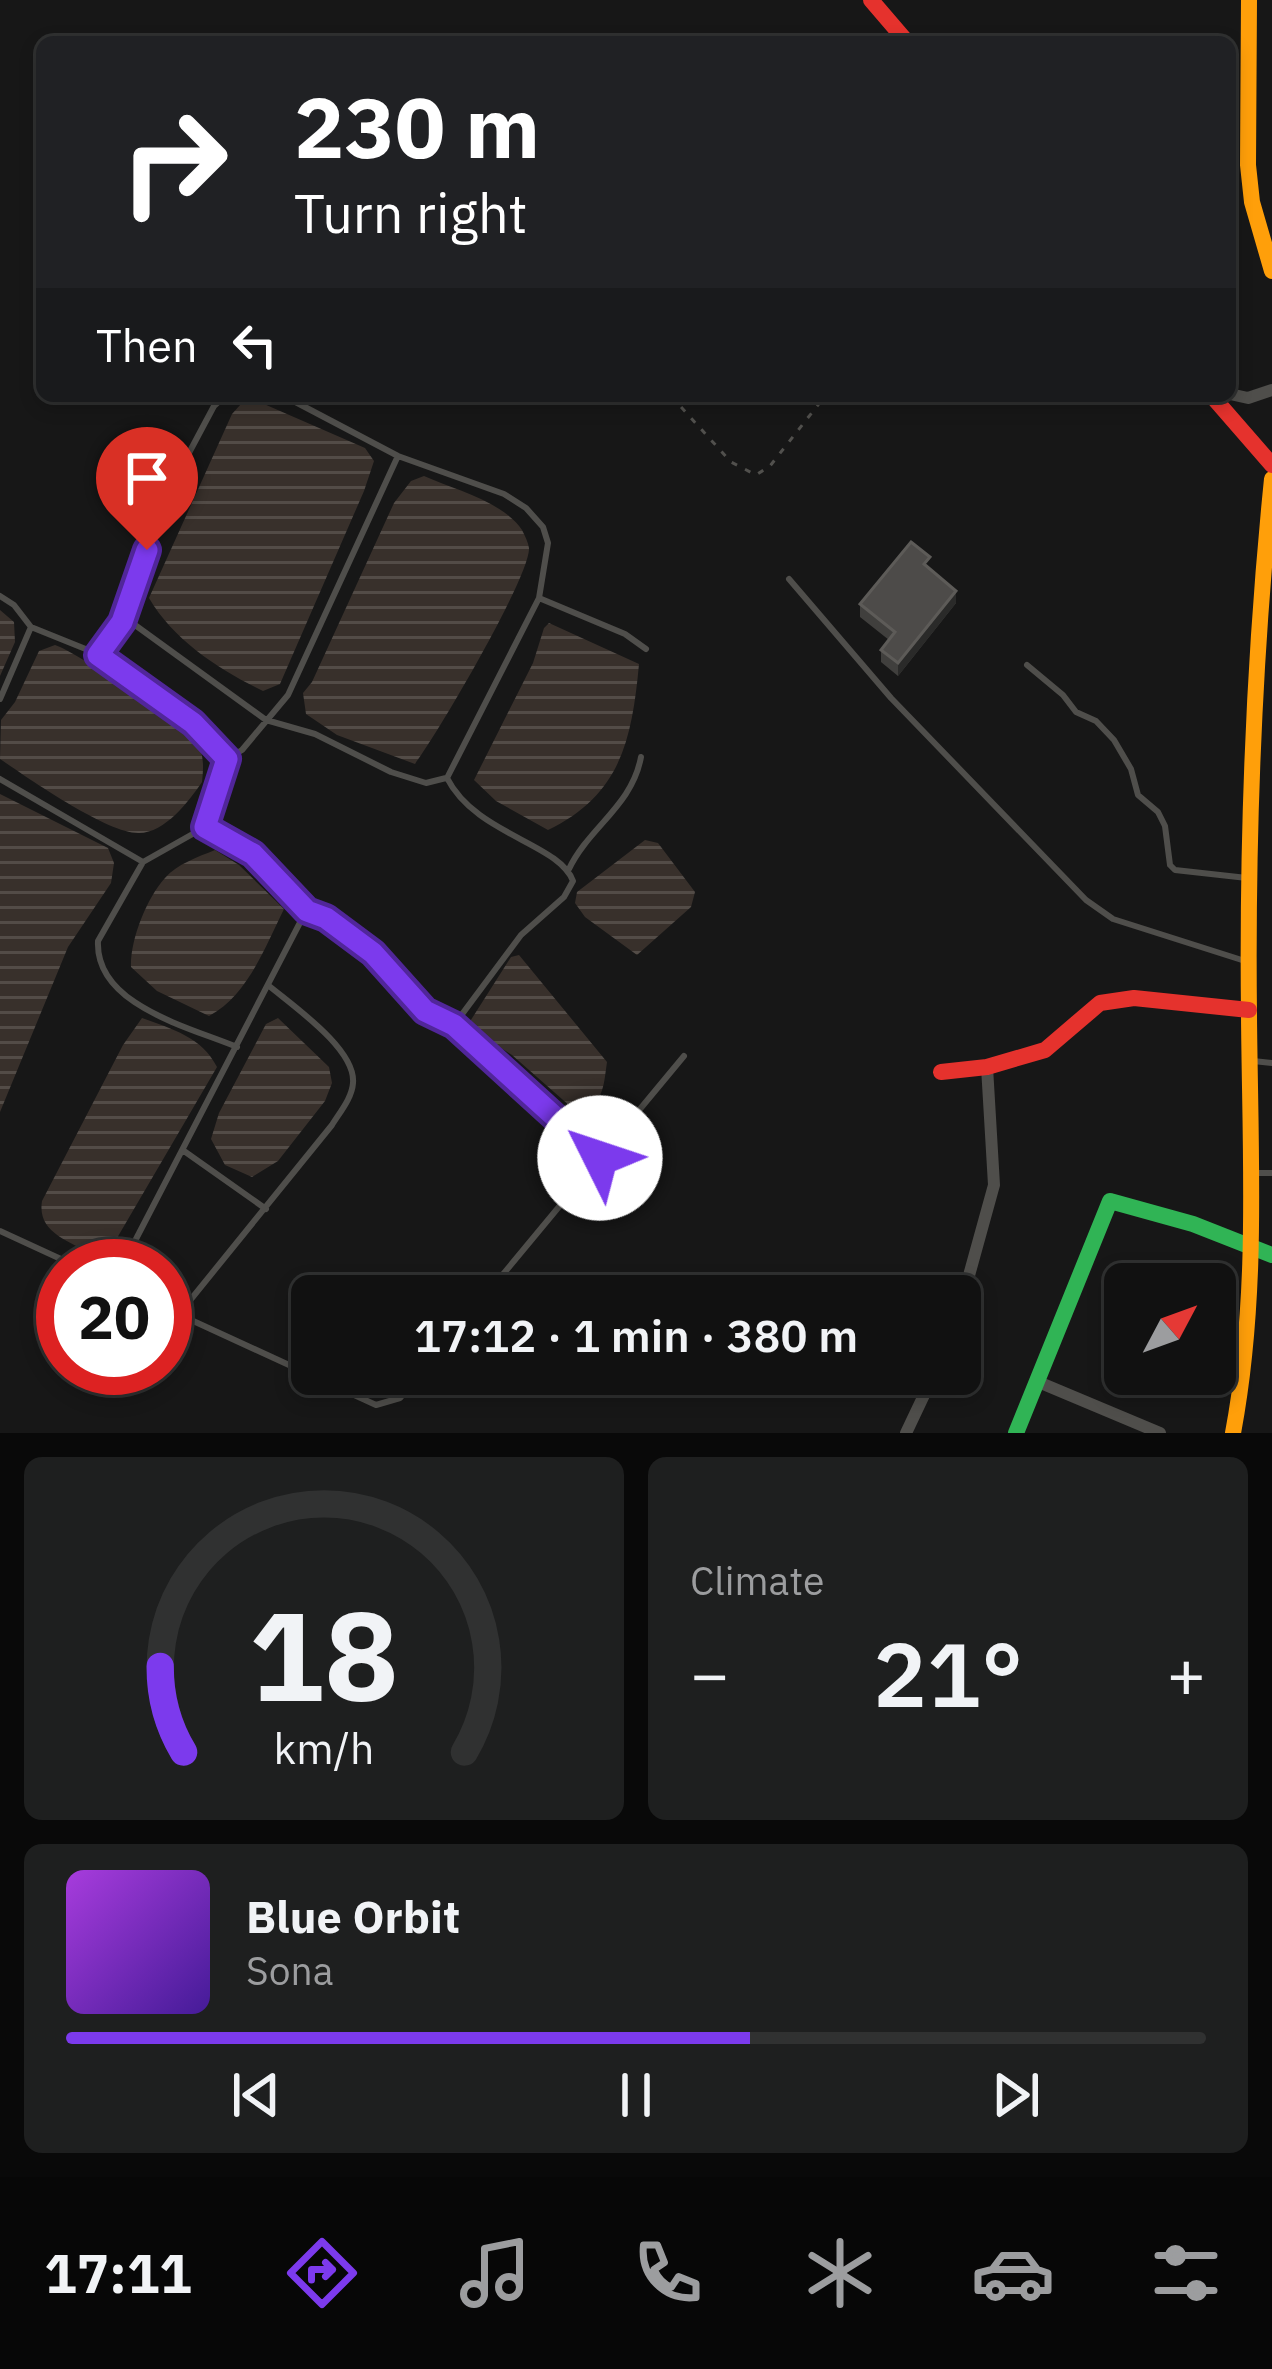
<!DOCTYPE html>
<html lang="en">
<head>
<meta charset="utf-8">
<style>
	body { margin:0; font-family:"IBM Plex Sans",sans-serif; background:#1e1f1f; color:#f1f3f6; height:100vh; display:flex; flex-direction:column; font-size:45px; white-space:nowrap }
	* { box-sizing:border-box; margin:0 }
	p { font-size:39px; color:#9c9d9f }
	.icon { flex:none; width:66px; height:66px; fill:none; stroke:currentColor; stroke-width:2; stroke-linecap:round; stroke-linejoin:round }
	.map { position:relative; height:1433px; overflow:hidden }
	.panel { display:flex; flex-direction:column; gap:24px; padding:24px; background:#090909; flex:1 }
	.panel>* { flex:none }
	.guide { position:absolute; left:36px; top:36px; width:1200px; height:366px; border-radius:18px; box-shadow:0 6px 18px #0003,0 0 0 3px #303131; background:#202124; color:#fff; overflow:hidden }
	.needle { width:78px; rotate:49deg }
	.controls { position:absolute; left:1104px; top:1263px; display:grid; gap:24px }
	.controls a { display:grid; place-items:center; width:132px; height:132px; border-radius:18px; background:#111; box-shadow:0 6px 18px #0003,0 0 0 3px #303131; font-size:60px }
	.speed { position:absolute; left:36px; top:1239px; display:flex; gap:24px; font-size:60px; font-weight:700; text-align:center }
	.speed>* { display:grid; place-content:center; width:156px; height:156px; border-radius:50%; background:#111; box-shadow:0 6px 18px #0003,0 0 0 3px #303131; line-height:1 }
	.speed .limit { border:18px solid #d22; background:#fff; color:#111 }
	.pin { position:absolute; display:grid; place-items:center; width:102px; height:102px; color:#fff; margin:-123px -51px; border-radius:50% 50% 50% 0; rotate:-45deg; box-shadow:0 0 12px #0007 }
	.pin .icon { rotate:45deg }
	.me { position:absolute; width:132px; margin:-66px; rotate:311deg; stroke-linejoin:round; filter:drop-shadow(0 0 9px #0008) }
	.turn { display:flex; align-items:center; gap:42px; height:252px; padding:0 60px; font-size:54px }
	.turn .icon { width:156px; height:156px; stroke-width:2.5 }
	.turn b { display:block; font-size:84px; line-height:102px }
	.then { display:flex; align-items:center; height:114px; padding:0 60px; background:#0003; gap:24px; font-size:45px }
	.big { font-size:90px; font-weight:600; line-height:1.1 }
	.panel .widget { flex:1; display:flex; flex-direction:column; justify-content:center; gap:18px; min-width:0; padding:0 42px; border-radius:18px; background:#1e1f1f }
	.panel .dial { align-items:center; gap:0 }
	.dial svg { height:312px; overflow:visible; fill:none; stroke:#303131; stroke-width:7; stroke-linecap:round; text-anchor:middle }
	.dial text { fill:#f1f3f6; stroke:none }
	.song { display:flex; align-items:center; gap:36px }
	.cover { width:144px; height:144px; border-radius:18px; background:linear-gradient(135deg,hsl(280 70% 55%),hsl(260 70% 35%)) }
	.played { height:12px; border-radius:6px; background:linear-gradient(90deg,#7c3aed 60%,#303131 60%) }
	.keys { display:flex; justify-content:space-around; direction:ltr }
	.heat { display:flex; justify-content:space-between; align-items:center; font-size:66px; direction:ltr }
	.panel .tiles { flex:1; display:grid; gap:24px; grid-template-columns:1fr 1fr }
	.widget:last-child { grid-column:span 2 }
	.trip { position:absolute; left:291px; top:1275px; width:690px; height:120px; border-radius:18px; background:#111; box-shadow:0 6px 18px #0003,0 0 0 3px #303131; font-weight:600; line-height:120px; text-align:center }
	.tab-bar { display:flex; height:192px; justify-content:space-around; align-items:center; background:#070707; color:#9c9d9f }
	.tab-bar .icon { width:84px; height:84px }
	.tab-bar .current { color:#7c3aed }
	.tab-bar b { font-size:54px; color:#f1f3f6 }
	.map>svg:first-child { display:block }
</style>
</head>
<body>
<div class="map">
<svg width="1272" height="1433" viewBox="0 0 1272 1433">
	<defs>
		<pattern id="water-rules" width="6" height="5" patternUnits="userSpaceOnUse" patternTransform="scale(3)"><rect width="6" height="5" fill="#38302b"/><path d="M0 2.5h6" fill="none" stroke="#534c47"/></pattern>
	</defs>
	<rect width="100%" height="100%" fill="#171717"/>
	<path fill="url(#water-rules)" d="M241,404h23l101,44 9,13 -10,30 -84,193 -17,7c-43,-21 -89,-50 -114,-93l83,-184z
		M424,476c29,13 80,26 98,54 3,6 6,12 7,18 1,29 -92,187 -114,216l-78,-29 -31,-21 -3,-21 9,-11 82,-179 17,-22z
		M0,610l14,12 1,20 -15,34z
		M549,623l90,41c-7,75 -18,131 -91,166l-52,-29 -22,-21 59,-117 11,-35z
		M55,645c18,5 125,76 138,91 11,14 11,29 9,46 -13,19 -37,51 -63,51 -31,1 -111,-55 -139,-74l1,-39 14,-18 24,-51z
		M0,794l108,54 6,15 -3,20 -43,64 -68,165z
		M645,840l13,3 37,49 -4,15 -54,48 -52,-38 -10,-14 2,-11z
		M215,850l24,15 45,44c-19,38 -36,86 -75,107l-52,-25 -26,-24c-1,-26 15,-68 34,-89 12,-14 33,-21 50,-28z
		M519,955l88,107c-4,27 -3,47 -36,45l-59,-52 -38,-24 -5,-8 42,-66z
		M142,1018c30,11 60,19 75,49l-107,183 -19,4c-24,-14 -54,-22 -49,-53l81,-156z
		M278,1018l51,49 3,16 -7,18 -47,60 -26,16 -27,-12 -14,-26 8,-26 47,-89z"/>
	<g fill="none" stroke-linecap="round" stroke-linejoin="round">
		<path stroke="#51504d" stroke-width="3" stroke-dasharray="6 9" stroke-linecap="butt" d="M671,396l60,66 25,13 14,-9 55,-70"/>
		<path stroke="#4f4e4b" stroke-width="6" d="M284,396l114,60 106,38 22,14 17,19 5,16 -9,55 -92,180c29,57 112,65 126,103l-9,16 -43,38 -67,90
			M789,579l102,119 195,202 27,19 132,42
			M0,596l14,9 17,22 67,27 95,69 34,36 -22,68
			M539,598l86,36 21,15
			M122,622l13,3 131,95 49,14 76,38 35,11 20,-5
			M98,654l24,-32 10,-38 58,-133 24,-45 11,-10
			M1027,665l36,30 13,17 20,9 18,19 17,29 7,26 20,17 7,14 5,39 5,5 72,8
			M0,699l31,-72
			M227,759l15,-9 46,-55 109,-237
			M0,779l143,83 62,-35 48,27 53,57 20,7 47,35 53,58 28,14 146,133
			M143,862l-45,79c-3,64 91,86 139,106
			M569,869c20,-42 63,-63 72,-112
			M1253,1061l19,2
			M184,1151l82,58
			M1255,1173h17
			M0,1231l76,35
			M122,1266l184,-355
			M485,1296l199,-240
			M165,1308l211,97 24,-7 20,-24
			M179,1314l153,-189c8,-13 20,-27 21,-42 3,-34 -60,-77 -85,-98"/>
		<path stroke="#4f4e4b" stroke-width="12" d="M1230,394l18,4 24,-8
			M960,1308l34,-123 -7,-118
			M1036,1381l124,52
			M906,1433l28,-59"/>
		<path stroke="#30b455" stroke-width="16" d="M1016,1433l94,-232 83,23 79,31"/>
		<path stroke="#ff9f0a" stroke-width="16" d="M1249,0l-1,165 4,37 20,69
			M1233,1433c26,-139 17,-277 16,-418 -2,-179 5,-358 23,-536"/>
		<path stroke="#e5322d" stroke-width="16" d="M871,0l36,42
			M1212,396l60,69
			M941,1072l46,-5 58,-17 55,-47 34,-5 115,12"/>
	</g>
	<path fill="#403f3d" d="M930,569l26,34 -58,73 -17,-14v-12l8,-10 -29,-23v-13z"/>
	<path fill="#2a2a29" d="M956,591v12l-58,73v-13z"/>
	<path fill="#4d4b49" stroke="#5d5b58" stroke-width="3" d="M911,542l19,15 -6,7 32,27 -58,72 -17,-13 14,-18 -35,-28z"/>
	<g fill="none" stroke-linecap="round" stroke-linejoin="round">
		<g stroke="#51269a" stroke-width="30">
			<path id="route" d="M147,550l-25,72 -24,33 95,68 34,36 -22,68 48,27 54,57 19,7 47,35 52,58 29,14 146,133"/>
		</g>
		<use href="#route" stroke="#7c3aed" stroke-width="21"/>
	</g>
</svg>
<div class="controls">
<a><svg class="needle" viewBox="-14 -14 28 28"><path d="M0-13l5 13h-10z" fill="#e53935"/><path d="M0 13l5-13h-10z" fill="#9c9d9f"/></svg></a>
</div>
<div class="speed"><div class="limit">20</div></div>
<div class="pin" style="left:147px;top:550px;background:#d93025"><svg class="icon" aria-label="arrive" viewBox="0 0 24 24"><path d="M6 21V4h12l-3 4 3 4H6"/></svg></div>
<svg class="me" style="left:600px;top:1158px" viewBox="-20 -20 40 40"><circle r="19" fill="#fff"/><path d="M0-13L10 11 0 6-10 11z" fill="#7c3aed"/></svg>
<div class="trip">17:12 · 1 min · 380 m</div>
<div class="guide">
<div class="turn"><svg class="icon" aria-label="right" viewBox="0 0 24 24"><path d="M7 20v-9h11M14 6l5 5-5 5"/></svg><div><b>230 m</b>Turn right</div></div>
<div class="then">Then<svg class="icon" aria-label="left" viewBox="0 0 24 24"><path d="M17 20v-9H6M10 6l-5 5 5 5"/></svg></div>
</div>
</div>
<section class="panel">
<div class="tiles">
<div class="widget dial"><svg viewBox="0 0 100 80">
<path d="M14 69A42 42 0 1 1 86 69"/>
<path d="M14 69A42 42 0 0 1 8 47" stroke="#7c3aed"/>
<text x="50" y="56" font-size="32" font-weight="700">18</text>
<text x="50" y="72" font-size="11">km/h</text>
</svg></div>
<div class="widget"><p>Climate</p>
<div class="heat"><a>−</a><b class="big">21°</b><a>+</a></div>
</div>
<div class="widget">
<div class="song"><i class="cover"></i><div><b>Blue Orbit</b><p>Sona</p></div></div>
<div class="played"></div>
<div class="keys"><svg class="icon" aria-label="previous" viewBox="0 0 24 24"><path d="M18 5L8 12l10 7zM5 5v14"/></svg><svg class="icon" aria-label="pause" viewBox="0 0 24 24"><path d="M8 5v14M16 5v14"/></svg><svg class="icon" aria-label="next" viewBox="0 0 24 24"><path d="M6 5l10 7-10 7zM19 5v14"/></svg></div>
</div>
</div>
</section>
<nav class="tab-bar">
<b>17:11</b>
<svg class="icon current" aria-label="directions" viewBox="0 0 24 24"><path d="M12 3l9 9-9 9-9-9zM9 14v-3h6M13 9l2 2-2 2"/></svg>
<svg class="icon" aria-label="music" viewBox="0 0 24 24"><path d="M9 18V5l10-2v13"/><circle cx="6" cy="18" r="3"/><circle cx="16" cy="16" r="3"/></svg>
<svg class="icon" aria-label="phone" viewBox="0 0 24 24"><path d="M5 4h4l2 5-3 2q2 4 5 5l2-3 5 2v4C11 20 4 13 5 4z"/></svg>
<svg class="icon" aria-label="climate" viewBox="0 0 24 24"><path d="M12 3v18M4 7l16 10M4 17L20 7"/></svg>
<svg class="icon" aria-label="car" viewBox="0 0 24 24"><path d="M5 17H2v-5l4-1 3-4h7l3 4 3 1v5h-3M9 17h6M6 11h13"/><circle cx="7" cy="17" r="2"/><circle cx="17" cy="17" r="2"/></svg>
<svg class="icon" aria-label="filters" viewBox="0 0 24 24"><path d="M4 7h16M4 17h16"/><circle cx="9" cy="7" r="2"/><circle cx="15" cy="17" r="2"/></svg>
</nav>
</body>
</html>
